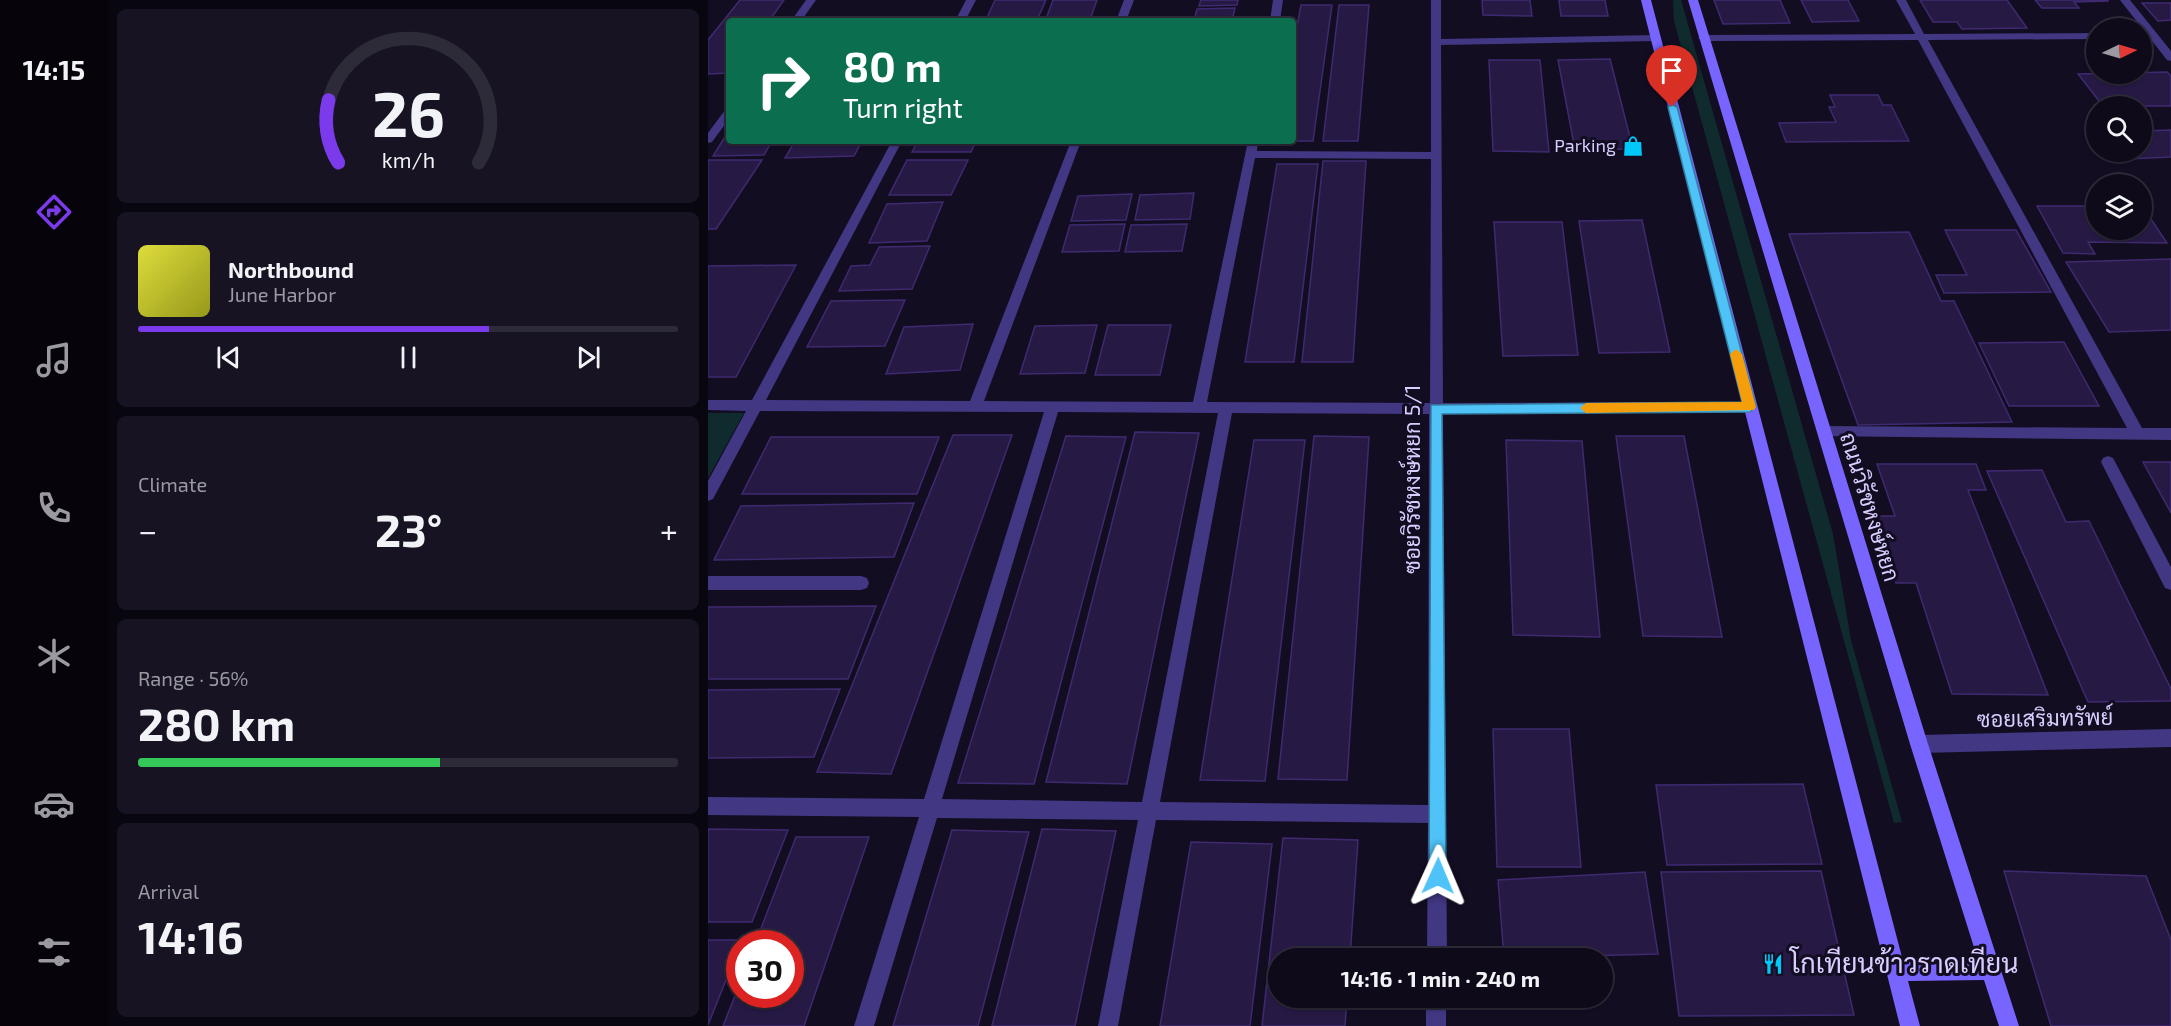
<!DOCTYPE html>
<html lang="en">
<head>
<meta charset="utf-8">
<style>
	body { margin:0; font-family:"Exo 2",Sarabun,sans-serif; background:#171323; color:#f1f3f6; height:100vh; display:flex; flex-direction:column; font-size:22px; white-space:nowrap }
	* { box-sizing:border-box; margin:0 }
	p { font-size:20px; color:#9b9aa2 }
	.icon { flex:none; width:33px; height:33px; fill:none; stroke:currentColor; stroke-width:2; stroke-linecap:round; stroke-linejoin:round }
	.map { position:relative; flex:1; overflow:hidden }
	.sheet { display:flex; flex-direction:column; gap:9px; padding:9px; background:#08060e; width:600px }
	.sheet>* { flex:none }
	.top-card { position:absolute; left:18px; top:18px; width:570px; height:126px; border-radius:6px; box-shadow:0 2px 4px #0004,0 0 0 2px #2e2b39; background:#0b6e4f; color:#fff; overflow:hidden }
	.needle { width:39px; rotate:85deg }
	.tools { position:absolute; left:1378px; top:18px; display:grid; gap:12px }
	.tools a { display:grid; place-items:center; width:66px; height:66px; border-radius:50%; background:#0e0a1a; box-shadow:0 2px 4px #0004,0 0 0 2px #2e2b39; font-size:30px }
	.speed { position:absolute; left:18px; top:930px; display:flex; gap:12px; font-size:30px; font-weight:700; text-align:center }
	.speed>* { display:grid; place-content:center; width:78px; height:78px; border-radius:50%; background:#0e0a1a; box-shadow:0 2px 4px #0004,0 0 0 2px #2e2b39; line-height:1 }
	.speed .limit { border:9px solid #d22; background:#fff; color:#111 }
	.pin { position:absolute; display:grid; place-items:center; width:51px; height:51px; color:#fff; margin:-62px -26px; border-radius:50% 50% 50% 0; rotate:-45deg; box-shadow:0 0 6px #0007 }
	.pin .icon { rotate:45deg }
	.me { position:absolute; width:66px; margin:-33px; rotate:1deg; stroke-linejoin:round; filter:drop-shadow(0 0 4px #0008) }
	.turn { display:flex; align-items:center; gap:21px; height:126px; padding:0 18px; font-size:27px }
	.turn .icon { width:78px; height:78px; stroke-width:2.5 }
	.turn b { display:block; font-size:42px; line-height:51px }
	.big { font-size:45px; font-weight:700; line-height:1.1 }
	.sheet .card { flex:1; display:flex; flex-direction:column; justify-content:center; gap:9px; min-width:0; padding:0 21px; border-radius:9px; background:#171323 }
	.sheet .dial { align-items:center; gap:0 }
	.dial svg { height:156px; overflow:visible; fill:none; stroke:#2e2b39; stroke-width:7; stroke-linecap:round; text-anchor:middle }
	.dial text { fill:#f1f3f6; stroke:none }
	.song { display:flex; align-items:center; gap:18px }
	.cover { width:72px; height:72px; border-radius:9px; background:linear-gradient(135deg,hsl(60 70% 55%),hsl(60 70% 35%)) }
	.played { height:6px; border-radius:3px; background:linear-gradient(90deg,#7c3aed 65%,#2e2b39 65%) }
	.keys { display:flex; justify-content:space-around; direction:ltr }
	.heat { display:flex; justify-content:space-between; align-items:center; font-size:33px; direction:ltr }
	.charge { height:9px; border-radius:4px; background:linear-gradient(90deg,#34c759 56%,#2e2b39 0) }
	.trip { position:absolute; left:560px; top:948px; width:345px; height:60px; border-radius:30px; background:#0e0a1a; box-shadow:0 2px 4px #0004,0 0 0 2px #2e2b39; font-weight:700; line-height:60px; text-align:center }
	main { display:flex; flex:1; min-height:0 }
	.menu { display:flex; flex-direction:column; width:108px; justify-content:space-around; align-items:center; background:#06040a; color:#9b9aa2 }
	.menu .icon { width:42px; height:42px }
	.menu .current { color:#7c3aed }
	.menu b { font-size:27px; color:#f1f3f6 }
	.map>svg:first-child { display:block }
</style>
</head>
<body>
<main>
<nav class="menu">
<b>14:15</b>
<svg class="icon current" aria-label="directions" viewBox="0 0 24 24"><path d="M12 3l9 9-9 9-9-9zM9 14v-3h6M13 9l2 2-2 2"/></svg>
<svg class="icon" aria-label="music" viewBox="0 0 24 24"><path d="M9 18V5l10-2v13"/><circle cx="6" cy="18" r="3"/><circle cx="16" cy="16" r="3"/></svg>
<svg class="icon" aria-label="phone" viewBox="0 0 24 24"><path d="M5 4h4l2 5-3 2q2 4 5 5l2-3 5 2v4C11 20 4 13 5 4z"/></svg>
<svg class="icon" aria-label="climate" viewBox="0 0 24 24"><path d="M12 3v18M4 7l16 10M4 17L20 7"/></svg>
<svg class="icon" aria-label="car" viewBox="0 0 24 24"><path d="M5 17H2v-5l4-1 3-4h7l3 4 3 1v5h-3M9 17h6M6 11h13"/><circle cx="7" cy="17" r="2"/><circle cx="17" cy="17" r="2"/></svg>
<svg class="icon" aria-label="filters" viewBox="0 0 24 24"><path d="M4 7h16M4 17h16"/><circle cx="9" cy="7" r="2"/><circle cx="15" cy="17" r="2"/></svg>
</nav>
<section class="sheet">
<div class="card dial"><svg viewBox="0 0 100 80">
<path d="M14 69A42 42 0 1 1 86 69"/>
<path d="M14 69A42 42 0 0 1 9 37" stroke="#7c3aed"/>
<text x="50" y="56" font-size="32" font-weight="700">26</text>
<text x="50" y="72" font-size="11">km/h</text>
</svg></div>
<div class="card">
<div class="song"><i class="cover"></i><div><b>Northbound</b><p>June Harbor</p></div></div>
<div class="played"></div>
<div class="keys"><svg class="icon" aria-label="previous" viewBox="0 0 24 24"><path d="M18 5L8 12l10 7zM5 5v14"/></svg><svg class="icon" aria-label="pause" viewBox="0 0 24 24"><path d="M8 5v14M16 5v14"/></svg><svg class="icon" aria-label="next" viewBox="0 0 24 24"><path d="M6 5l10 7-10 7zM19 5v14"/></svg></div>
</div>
<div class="card"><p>Climate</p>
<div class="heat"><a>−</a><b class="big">23°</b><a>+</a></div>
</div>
<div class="card"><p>Range · 56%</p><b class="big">280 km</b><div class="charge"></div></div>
<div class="card"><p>Arrival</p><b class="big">14:16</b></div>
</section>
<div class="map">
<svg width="1463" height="1026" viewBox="0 0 1463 1026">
	<rect width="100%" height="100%" fill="#130d22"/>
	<path fill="#102b2d" d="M965,0h8l152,534 18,106 51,182 -8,1 -220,-802z
		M0,413h36l-36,65z"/>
	<path fill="#261944" stroke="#3f2a70" stroke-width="1.5" d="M32,0h44l-15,21h-40v52l-21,1v-34z
		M287,0h51l-9,20h-51z
		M345,0h44l-6,17 -45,2z
		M493,0h37l-1,5 -38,1z
		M774,0h48l2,16 -49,-1z
		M851,0h46l3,16h-47z
		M1006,0h66l10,23 -67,1z
		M1093,0h47l11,21 -47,1z
		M1212,0h87l20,28 -65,1 -5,-7h-24z
		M1327,0h73v1l-34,1 5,6h-37z
		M1434,3h29v17l-13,1z
		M593,5h31l-19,136h-20v-93z
		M631,5h30l-11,136h-35z
		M527,8l-3,13h-38l3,-12z
		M902,59l23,90 -58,1 -17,-90z
		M781,60h51l9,92 -56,-1z
		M1459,72l4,4v30h-68l-25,-32z
		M1122,95h48l5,10h8l18,36 -123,1 -7,-19 57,-1 -7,-15h6z
		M1463,130v27l-43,2 -6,-7h20v-21z
		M20,132l1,9h43l-8,14 -51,1z
		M87,141h67l-8,15 -69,2z
		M210,141h58l-5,11h-59z
		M0,160h54l-46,69h-8z
		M199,160h61l-17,35h-62z
		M615,161h43l-13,201h-51z
		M569,164h41l-24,198h-49z
		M486,193l-4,26 -55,1 5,-25z
		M424,194l-6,26 -55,1 7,-25z
		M235,202l-16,39 -58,2 18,-39z
		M1329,206h60v24h45l1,-23 24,36 -79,-1 7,12 -32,-1z
		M934,220l28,132 -71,1 -20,-132z
		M786,222h68l16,133 -75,1z
		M417,224l-6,27 -57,1 8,-27z
		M479,224l-5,27 -57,1 6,-27z
		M1237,230h71l35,62 -107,1 -8,-18h31z
		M1201,232l32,69h13l58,121 -154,3 -69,-191z
		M222,246l-18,43 -73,2 12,-25 19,-1 9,-18z
		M1463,259v71l-62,2 -43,-70z
		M88,265l-60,112h-28v-111z
		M197,300l-20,46 -78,1 24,-46z
		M265,324l-13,46 -74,4 18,-47z
		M389,325l-12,48 -65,1 15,-48z
		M400,325h63l-11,50h-65z
		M1356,342l35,64h-90l-30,-63z
		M427,432l64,1 -72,351 -81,-2z
		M245,435h59l-121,339 -74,-2z
		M358,436l60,1 -92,347 -76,-1z
		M606,436l55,1 -22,343 -69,-1z
		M908,436h68l38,201 -79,-1z
		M63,437h168l-22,57h-175z
		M546,440h51l-40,341 -65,-1z
		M798,440l76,1 18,196 -87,-2z
		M1435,462h28v51z
		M1169,464h99l10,26h-18l80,205 -96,-1 -36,-111h-20l-21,-67h20z
		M1334,470l24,52 23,-1 82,168v12l-83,1 -101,-231z
		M206,503l-20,54 -180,3 27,-54z
		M168,606l-28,73h-140v-72z
		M132,689l-26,68 -106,1v-68z
		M785,729h76l12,138h-84z
		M1095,784l19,80 -155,1 -11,-80z
		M0,829l80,1 -36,92h-44z
		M334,829l74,2 -41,195h-83z
		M244,830l77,2 -51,194h-85z
		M88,837h73l-65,189h-81l17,-43v11h50v-50h-35z
		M575,838l75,2 -8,118h-72v40h69l-2,28h-83z
		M483,842l81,2 -22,182h-90z
		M1113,871l33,144 -175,1 -18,-144z
		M1296,871l142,5 25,64v86h-120z
		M937,872l13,82 -154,4 -6,-78z
		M0,940h34l-34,85z"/>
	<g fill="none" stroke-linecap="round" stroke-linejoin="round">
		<path fill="#413783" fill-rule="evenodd" d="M98,0h10l-15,21h-10z
			M258,0h10l-11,21h-10z
			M416,0h10l-8,21h-10z
			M565,0h10l-3,21h-10z
			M723,0h10v39l214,-4 5,3 -5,3 -214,4 2,358 307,-1 7,5 -7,5 -307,2 4,544h-20l1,-135 -272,-3 -38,206h-20l40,-206 -201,-2 -63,208h-20l65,-209 -211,-2v-18l216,2 120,-387 -284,-1 -47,88 -5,2v-20l38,-70 -38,-1v-10h44l140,-259h10l-136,259 204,1 101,-260h10l-97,260 209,1 55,-261h10l-1,10 174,1zM547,158l176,1 -1,244 -223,-1zM350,412l160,1 -76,389 -200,-3zM524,413l197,1 -1,391 -268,-3z
			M1188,0h10l18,34 173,-1v6l-169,1 214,388h29v12l-352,-4 -2,-4 7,-6 303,2 -209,-388 -215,1 -5,-3 5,-3 212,-1z
			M1412,0h10l41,51v10l-4,-1z
			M21,109v10l-17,23 -4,1v-10l17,-23z
			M1400,456l5,2 58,109v23l-6,-2 -64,-126 2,-4z
			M0,576h153l6,2 2,5 -2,5 -6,2h-153z
			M1463,729v18l-252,6 -6,-3 -3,-6 3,-6 6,-3z
			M718,998h20v28h-20z"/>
		<path fill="#7865ff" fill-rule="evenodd" d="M933,0h10l252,961 75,-1 -68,-216 -222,-744h10l230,744 91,282h-20l-15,-46 -76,1 12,45h-20z"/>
	</g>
	<path fill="#4fc3f7" stroke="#337fa1" stroke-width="1.5" d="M964,104l5,3 79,300 -6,5 -308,2 4,462 -2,6 -6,2 -6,-2 -3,-6 2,-471 311,-3 -74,-295z"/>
	<path fill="#f59e0b" d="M1028,349l6,5 14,53 -2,3 -168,3 -6,-5 6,-5 156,-1 -12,-48z"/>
	<defs>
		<g id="shop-bare" transform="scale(1.62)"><path d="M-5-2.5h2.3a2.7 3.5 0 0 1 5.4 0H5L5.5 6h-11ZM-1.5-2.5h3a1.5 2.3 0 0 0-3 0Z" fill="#00c8f9" stroke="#130d22" stroke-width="2.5" paint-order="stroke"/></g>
		<g id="restaurant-bare" transform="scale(1.62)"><path d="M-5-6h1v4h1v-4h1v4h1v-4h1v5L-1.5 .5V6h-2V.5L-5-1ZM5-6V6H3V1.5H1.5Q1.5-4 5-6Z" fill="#00c8f9" stroke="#130d22" stroke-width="2.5" paint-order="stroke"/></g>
	</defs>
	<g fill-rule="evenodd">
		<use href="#shop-bare" x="925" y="146"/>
		<use href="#restaurant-bare" x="1065" y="964"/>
	</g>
	<g text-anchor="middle" stroke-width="6" stroke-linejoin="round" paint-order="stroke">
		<g font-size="18" fill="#d9ceff" stroke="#130d22" text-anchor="end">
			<text x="908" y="152">Parking</text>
		</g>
		<g font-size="22" fill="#d9ceff" stroke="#130d22">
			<text transform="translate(704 479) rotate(-90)" y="8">ซอยวิรัชหงษ์หยก 5/1</text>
			<text transform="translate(1162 507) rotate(73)" y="8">ถนนวิรัชหงษ์หยก</text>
			<text transform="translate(1337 718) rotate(-1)" y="8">ซอยเสริมทรัพย์</text>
		</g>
		<g font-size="27" fill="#d9ceff" stroke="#130d22" text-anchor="start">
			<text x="1082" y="973">โกเทียนข้าวราดเทียน</text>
		</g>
	</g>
</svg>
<div class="tools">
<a><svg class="needle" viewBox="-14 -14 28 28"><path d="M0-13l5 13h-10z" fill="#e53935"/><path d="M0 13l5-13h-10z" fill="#9b9aa2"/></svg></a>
<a><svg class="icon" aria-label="search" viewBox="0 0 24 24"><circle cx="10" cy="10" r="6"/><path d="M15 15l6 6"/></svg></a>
<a><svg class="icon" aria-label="layers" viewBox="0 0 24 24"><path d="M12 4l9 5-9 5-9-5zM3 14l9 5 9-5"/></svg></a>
</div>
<div class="speed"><div class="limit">30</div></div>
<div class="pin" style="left:964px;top:107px;background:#d93025"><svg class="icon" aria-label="arrive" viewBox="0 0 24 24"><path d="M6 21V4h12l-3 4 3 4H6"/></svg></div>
<svg class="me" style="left:730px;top:876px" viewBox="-20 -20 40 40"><path d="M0-17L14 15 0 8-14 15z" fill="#4fc3f7" stroke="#fff" stroke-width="4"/></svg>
<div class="trip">14:16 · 1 min · 240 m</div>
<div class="top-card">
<div class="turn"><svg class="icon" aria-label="right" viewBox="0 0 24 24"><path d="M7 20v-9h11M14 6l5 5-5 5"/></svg><div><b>80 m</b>Turn right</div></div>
</div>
</div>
</main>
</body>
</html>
